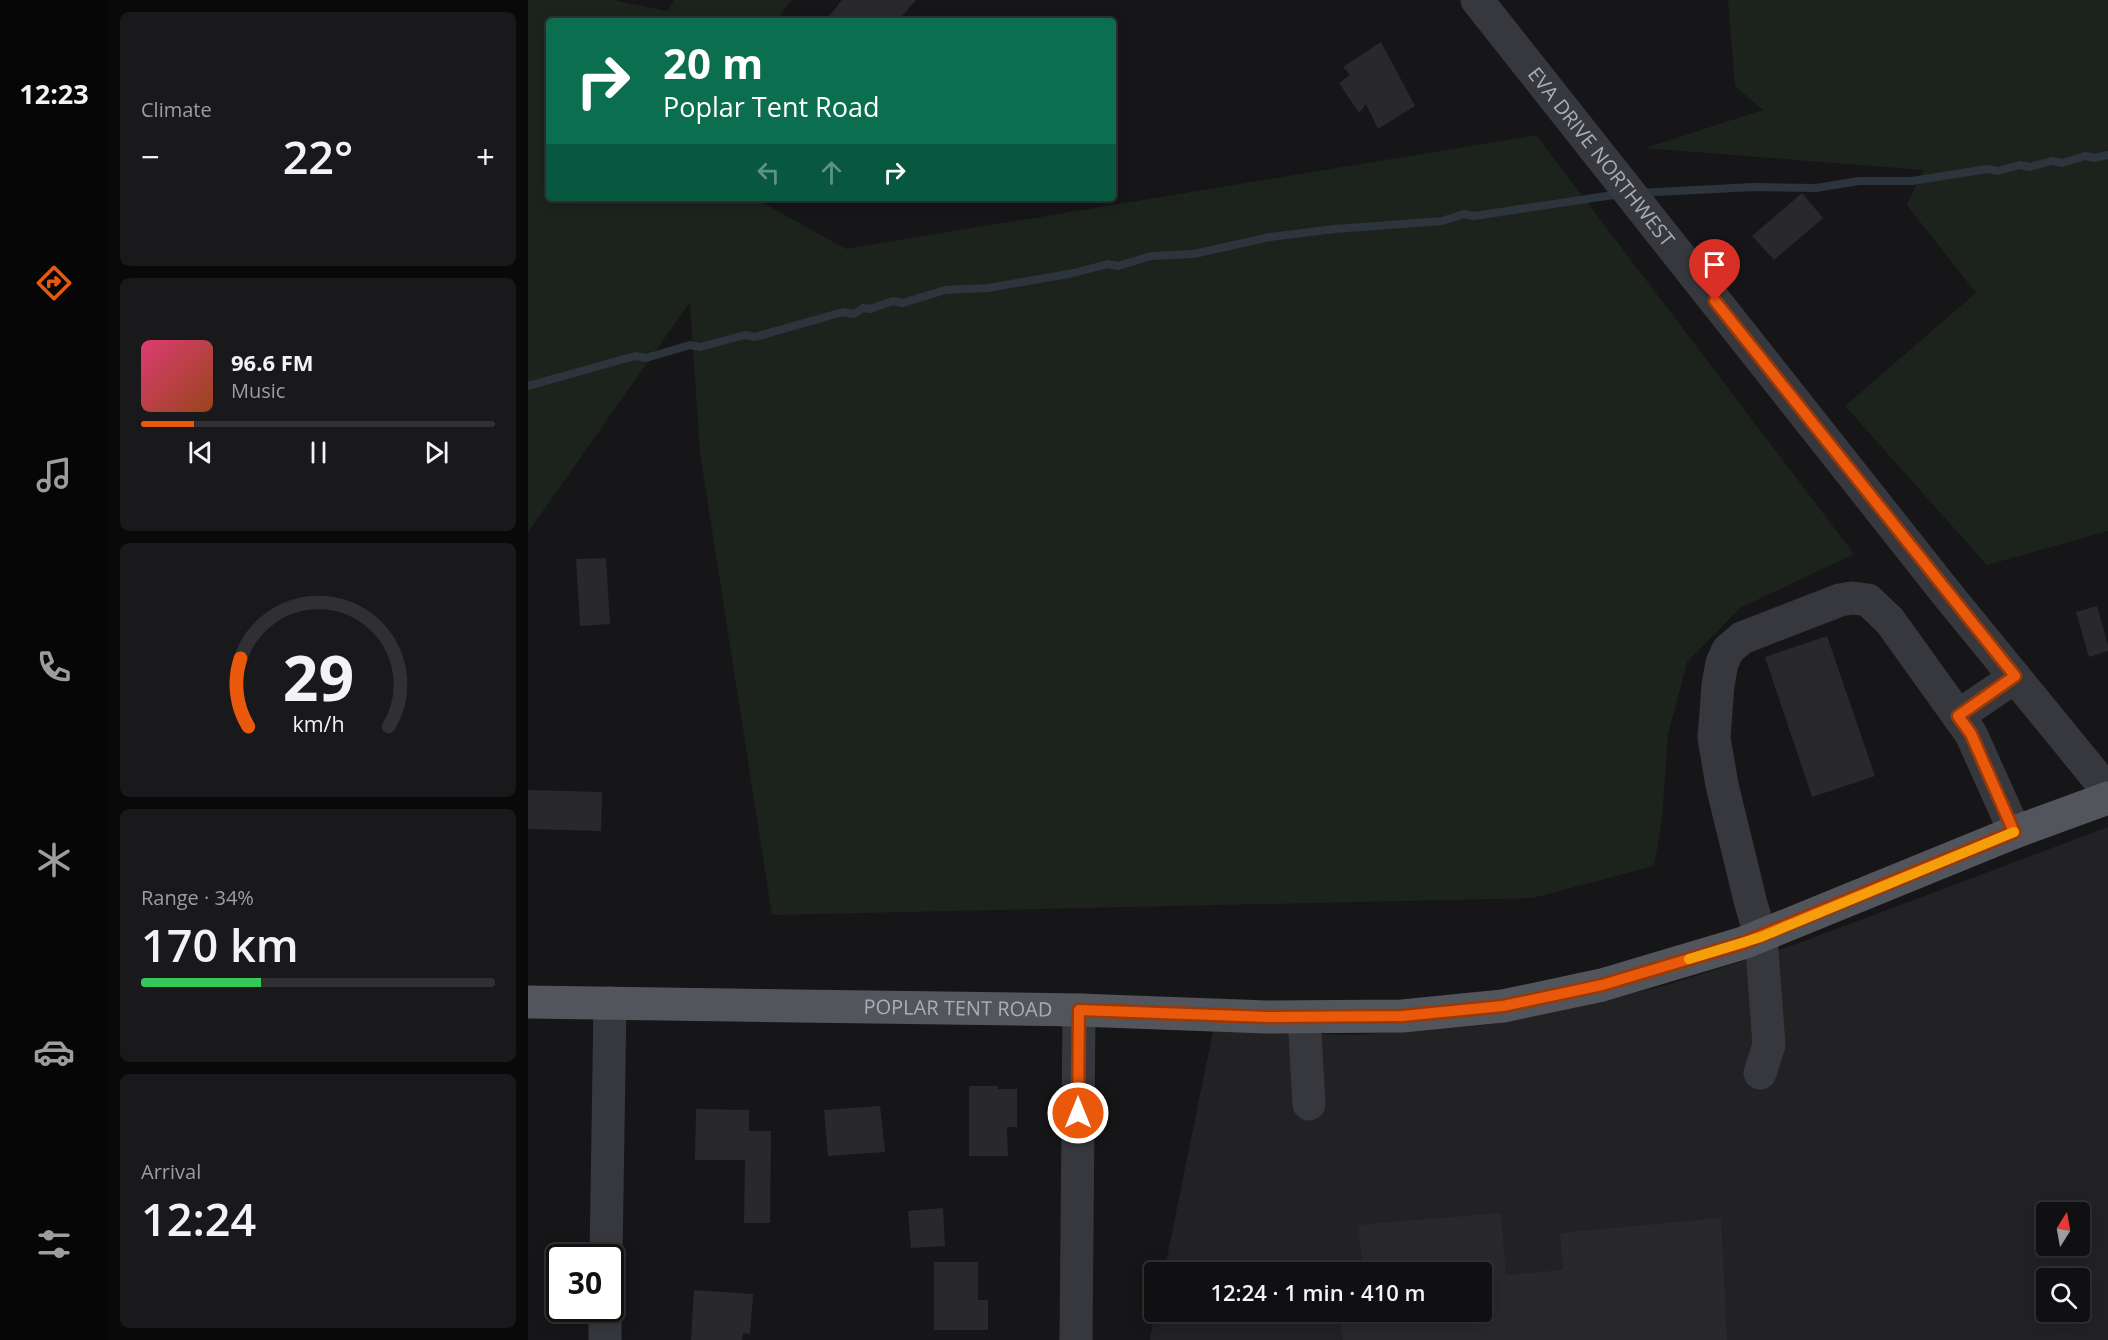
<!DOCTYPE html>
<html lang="en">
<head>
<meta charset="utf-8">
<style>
	body { margin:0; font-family:"Open Sans",sans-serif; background:#19191b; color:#f1f3f6; height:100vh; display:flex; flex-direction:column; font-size:22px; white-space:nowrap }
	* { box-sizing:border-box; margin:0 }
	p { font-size:20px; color:#9c9d9f }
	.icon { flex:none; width:33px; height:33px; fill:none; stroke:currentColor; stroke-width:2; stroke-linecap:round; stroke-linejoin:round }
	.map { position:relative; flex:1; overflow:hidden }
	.drawer { display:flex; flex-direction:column; gap:12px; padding:12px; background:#09090a; width:420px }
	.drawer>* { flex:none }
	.top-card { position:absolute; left:18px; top:18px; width:570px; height:183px; border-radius:6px; box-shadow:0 3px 15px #0003,0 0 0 2px #303032; background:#0b6e4f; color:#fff; overflow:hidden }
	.needle { width:39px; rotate:11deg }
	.buttons { position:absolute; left:1508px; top:1202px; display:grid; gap:12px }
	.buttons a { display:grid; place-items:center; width:54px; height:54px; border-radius:6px; background:#101012; box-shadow:0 3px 15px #0003,0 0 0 2px #303032; font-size:30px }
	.speed { position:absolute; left:18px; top:1244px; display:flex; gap:12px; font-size:30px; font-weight:700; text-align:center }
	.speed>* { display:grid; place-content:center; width:78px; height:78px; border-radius:50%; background:#101012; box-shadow:0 3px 15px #0003,0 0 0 2px #303032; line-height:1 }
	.speed .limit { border:3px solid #111; border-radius:9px; background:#fff; color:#111 }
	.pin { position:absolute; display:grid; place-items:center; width:51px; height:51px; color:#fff; margin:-62px -26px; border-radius:50% 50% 50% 0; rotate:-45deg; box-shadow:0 0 6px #0007 }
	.pin .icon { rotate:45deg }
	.me { position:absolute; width:66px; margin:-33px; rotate:0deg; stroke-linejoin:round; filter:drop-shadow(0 0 4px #0008) }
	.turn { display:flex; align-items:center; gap:21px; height:126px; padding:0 18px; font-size:27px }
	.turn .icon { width:78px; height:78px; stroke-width:2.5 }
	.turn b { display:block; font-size:42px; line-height:51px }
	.lanes { display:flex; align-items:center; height:57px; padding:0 18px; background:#0003; justify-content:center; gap:30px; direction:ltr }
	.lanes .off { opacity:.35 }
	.big { font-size:45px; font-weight:600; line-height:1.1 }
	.drawer .tile { flex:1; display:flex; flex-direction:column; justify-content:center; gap:9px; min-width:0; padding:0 21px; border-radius:9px; background:#19191b }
	.drawer .dial { align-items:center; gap:0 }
	.dial svg { height:156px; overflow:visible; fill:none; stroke:#303032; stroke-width:7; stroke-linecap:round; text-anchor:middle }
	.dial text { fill:#f1f3f6; stroke:none }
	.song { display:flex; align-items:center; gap:18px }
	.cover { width:72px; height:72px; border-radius:9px; background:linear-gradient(135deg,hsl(340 70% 55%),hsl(20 70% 35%)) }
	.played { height:6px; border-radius:3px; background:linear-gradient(90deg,#ea580c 15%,#303032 15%) }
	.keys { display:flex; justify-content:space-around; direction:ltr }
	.heat { display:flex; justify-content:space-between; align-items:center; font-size:33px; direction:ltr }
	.charge { height:9px; border-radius:4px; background:linear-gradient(90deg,#34c759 34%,#303032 0) }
	.trip { position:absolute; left:616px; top:1262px; width:348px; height:60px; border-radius:6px; background:#101012; box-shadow:0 3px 15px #0003,0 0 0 2px #303032; font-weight:600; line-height:60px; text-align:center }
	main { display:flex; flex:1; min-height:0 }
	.menu { display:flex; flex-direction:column; width:108px; justify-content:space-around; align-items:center; background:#060607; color:#9c9d9f }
	.menu .icon { width:42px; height:42px }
	.menu .active { color:#ea580c }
	.menu b { font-size:27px; color:#f1f3f6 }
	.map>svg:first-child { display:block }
</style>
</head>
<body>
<main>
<nav class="menu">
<b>12:23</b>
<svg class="icon active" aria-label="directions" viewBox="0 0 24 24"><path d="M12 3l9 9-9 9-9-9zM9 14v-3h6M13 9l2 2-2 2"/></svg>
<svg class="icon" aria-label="music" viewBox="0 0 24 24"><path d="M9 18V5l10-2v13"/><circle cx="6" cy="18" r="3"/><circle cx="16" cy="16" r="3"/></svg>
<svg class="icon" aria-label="phone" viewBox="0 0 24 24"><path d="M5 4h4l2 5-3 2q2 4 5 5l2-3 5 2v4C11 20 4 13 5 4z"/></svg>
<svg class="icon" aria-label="climate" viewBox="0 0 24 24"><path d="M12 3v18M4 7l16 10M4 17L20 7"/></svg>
<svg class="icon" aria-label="car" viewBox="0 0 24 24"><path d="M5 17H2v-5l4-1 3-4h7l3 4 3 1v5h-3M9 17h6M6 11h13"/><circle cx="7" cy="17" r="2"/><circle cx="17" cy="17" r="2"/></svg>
<svg class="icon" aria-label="filters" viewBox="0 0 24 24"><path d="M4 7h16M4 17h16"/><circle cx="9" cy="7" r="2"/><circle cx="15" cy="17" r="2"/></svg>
</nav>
<section class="drawer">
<div class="tile"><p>Climate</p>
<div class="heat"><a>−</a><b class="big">22°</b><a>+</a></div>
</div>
<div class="tile">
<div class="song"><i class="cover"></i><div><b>96.6 FM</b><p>Music</p></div></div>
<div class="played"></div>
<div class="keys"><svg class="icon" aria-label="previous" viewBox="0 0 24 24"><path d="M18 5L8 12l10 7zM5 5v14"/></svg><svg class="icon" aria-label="pause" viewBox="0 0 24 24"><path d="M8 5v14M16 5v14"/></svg><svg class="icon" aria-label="next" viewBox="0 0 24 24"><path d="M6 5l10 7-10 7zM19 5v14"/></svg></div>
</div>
<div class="tile dial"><svg viewBox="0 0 100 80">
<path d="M14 69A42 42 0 1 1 86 69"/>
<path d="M14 69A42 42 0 0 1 10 34" stroke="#ea580c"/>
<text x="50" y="56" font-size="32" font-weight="700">29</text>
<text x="50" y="72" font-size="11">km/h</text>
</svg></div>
<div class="tile"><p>Range · 34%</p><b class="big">170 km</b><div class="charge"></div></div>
<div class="tile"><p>Arrival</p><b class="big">12:24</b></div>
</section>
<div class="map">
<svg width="1580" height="1340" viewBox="0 0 1580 1340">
	<rect width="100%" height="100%" fill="#161618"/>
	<path fill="#222225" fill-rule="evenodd" d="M1580,827v513h-958l5,-29h327v-39h-318l49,-241 142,4 132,-10 177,-39 135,-43zM1518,1212h33v33h-33zM1518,1278h33v33h-33z"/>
	<path fill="#1c231d" d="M0,0h84l55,11 7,-11h118l-16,21h-227v177h205l92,51 690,-114 318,419 -114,54 -53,54 -19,73 -6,85 -8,46 -121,32 -761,17 -72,-462 -10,-151 -162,230z
		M1200,0h380v531l-121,34 -142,-159 131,-113 -69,-88 16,-35 -278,-22 118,-38 -28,-24z"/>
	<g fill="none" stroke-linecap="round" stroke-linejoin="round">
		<path stroke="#2c353c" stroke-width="8" d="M1110,193l115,-6 63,1 43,-7h53l75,-12 11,2 22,-6 10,2 22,-6 10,2 23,-7 10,2 13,-3
			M0,386l107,-30 11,2 44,-13 10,2 45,-12 10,2 88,-25 11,2 9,-6 7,1 23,-8 10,2 42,-13 43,-2 86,-15 34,-9 10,2 33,-10 43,-2 76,-17 65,-8 107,-8 22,-7 10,2 146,-22"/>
	</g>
	<path fill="#29292c" d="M314,0h74l-18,21h-73z
		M853,42l34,64 -37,23 -12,-25 -7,9 -20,-30 11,-8 -7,-8z
		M1274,193l21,25 -49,42 -22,-24z
		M78,558l4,66 -30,2 -4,-67z
		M1569,606l11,39v6l-19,6 -13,-45z
		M1299,636l48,140 -63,21 -47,-140z
		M0,790l74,2 -1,39 -73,-2z
		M441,1086h29v3h19v38h-10l1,29h-39z
		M352,1106l5,46 -57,4 -4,-46z
		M168,1109l53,1v21h22l-1,92h-26l1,-63h-50z
		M415,1208l2,38 -34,2 -3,-37z
		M973,1213l5,62 57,-5 -3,-37 161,-15 6,122h-384l-4,-29h143v-39h-119l-5,-47z
		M406,1262h44v38h10v30h-54z
		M166,1290l59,4 -3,40 -7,-1 -1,7h-51z"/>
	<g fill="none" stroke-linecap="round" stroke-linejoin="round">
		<g stroke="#37383d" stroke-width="33">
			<path id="s1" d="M949,0l470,594 161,197"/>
			<path d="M1430,716l57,-39"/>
			<path d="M776,1017l5,87"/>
			<path d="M1232,1073l9,-28 -8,-108 -10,-33 -29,-119 -8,-47 4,-53 4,-22 6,-13 14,-12 98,-38 12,-2 16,2 22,21 81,113 44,98"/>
			<path d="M78,1257l4,-254"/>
			<path d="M77,1340v-32"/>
			<path d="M548,1340l3,-330"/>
		</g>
		<path stroke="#53555c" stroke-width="33" id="s2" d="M0,1002l551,8 188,7 135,-1 101,-10 99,-21 141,-42 272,-111 93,-34"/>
	</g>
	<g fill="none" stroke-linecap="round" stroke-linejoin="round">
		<g stroke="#983908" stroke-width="15">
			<path id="route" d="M550,1113l1,-103 189,7 134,-1 101,-10 99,-21 141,-42 271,-111 -43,-98 -13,-18 57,-40 -300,-375"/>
		</g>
		<use href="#route" stroke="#ea580c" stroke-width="10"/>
		<path stroke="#f59e0b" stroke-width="10" d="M1161,959l72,-22 253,-105"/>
	</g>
	<g text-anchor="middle" stroke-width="6" stroke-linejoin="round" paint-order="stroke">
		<g font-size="20" fill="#a8adb8" stroke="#111113">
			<text dy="7" stroke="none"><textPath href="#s1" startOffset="200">EVA DRIVE NORTHWEST</textPath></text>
			<text dy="7" stroke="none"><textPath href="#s2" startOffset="430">POPLAR TENT ROAD</textPath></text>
		</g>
	</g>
</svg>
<div class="buttons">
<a><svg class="needle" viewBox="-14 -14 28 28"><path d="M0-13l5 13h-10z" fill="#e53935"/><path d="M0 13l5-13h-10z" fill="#9c9d9f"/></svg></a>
<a><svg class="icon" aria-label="search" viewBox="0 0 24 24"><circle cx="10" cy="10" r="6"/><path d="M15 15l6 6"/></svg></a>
</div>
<div class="speed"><div class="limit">30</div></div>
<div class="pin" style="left:1187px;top:301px;background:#d93025"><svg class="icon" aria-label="arrive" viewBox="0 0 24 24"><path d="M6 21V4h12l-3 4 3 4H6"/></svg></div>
<svg class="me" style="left:550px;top:1113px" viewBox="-20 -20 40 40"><circle r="17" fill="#ea580c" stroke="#fff" stroke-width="3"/><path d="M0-11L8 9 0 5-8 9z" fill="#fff"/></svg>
<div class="trip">12:24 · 1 min · 410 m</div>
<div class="top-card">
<div class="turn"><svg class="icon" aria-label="right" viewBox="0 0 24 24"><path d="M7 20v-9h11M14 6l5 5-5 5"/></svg><div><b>20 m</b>Poplar Tent Road</div></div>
<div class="lanes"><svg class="icon off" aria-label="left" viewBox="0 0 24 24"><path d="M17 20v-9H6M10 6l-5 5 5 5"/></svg><svg class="icon off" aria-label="ahead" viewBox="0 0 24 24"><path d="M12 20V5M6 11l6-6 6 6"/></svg><svg class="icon" aria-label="right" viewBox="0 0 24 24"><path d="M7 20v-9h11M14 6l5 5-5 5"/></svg></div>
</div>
</div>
</main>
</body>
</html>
